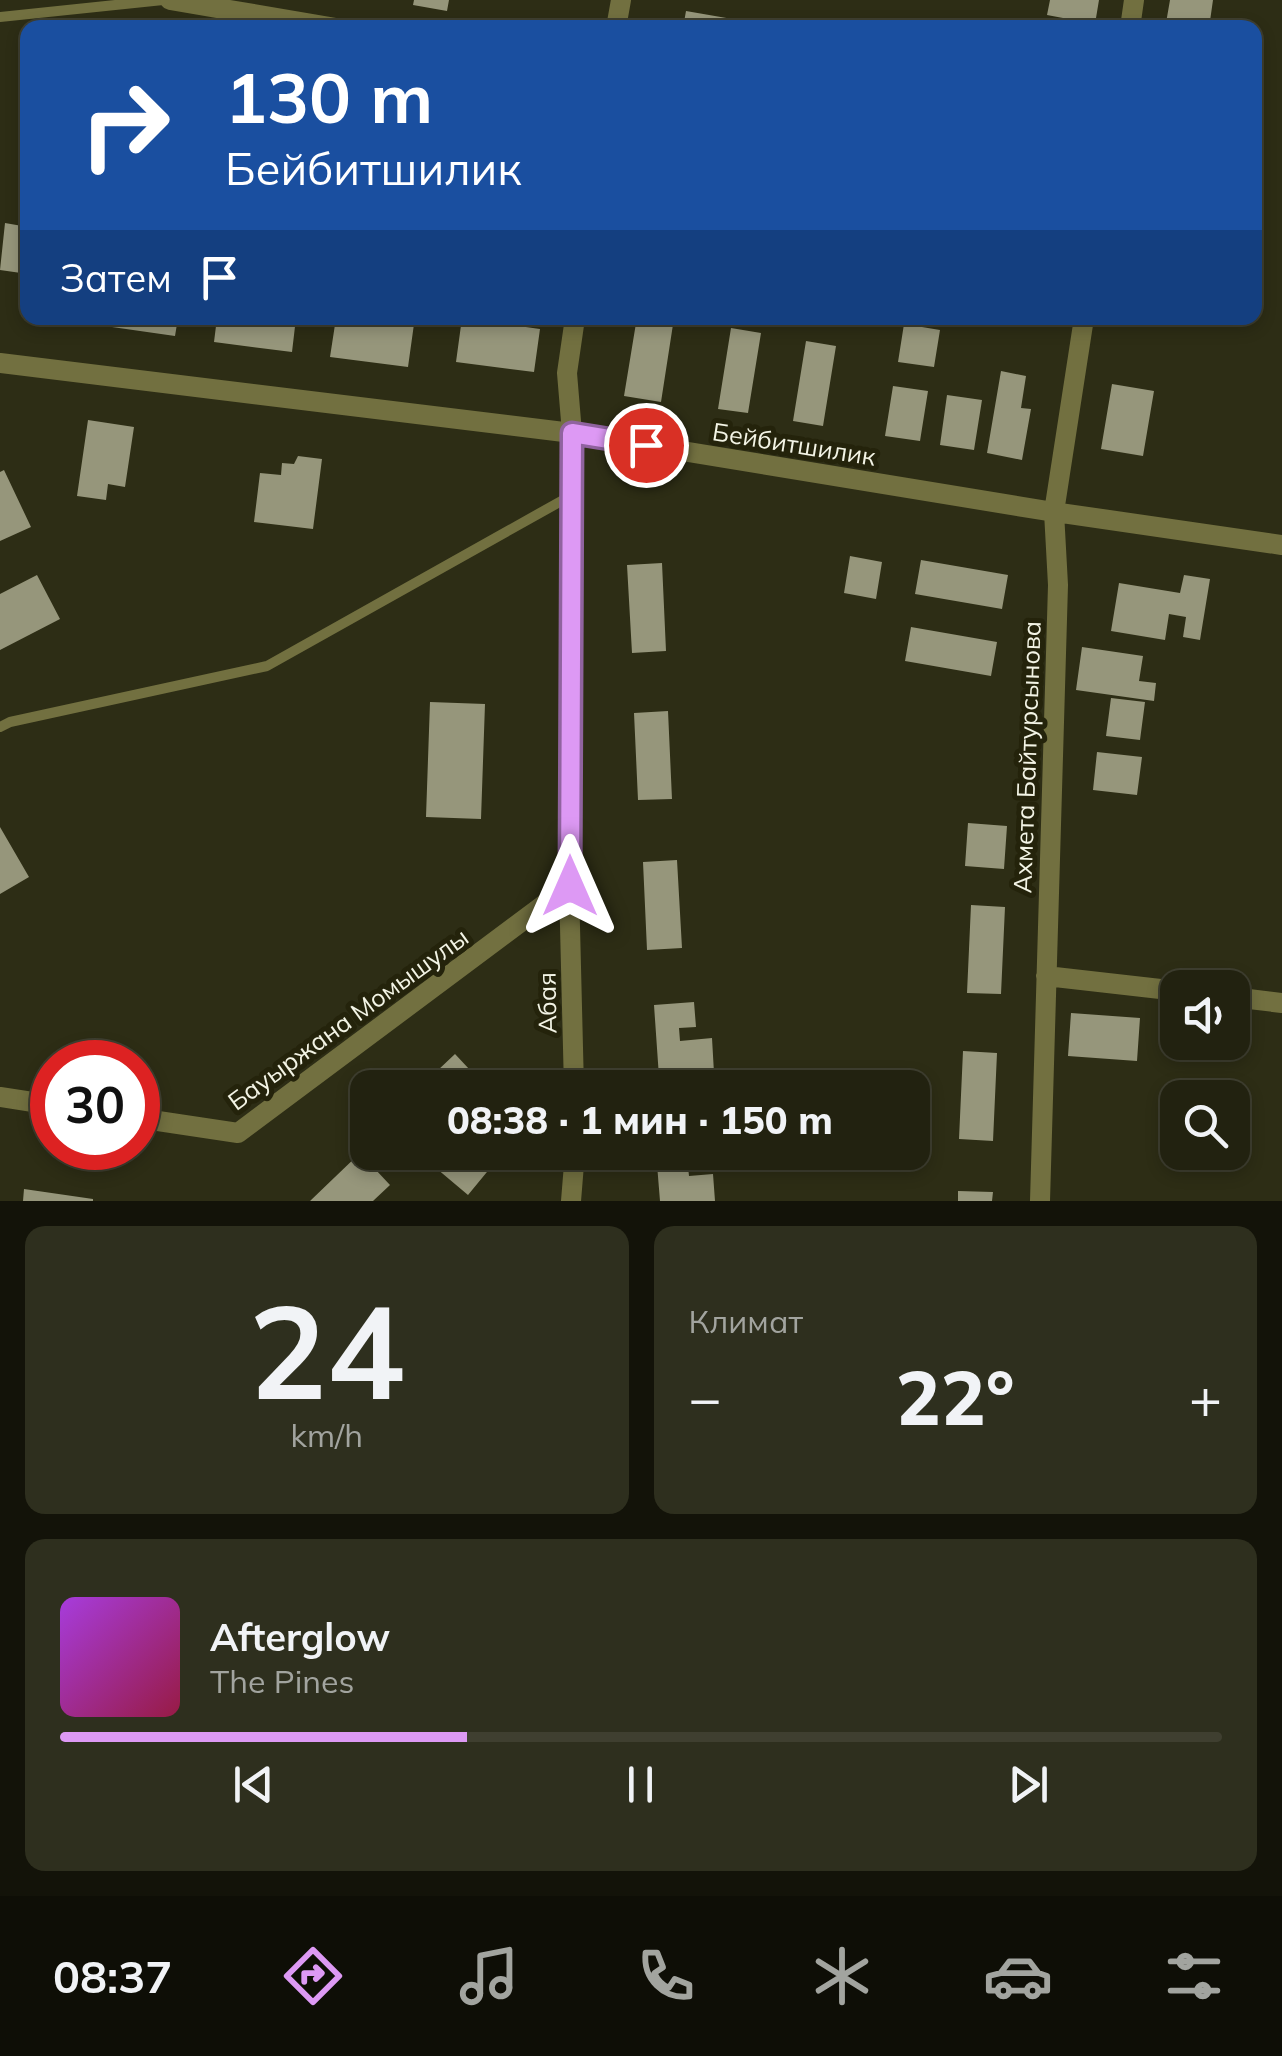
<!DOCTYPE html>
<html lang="ru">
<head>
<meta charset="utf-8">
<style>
	body { margin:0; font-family:Mulish,sans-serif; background:#2e2f1e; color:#f1f3f6; height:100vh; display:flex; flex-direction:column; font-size:38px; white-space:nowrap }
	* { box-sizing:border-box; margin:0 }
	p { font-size:32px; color:#a2a49f }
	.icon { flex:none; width:55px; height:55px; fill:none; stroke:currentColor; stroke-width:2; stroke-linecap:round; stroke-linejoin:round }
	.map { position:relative; height:1201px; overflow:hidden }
	.side { display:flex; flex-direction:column; gap:25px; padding:25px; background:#131309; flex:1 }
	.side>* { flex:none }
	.top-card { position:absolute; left:20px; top:20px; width:1242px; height:305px; border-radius:20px; box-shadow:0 5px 15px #0003,0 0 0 2px #3f3f30; background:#1a4fa0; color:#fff; overflow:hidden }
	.buttons { position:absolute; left:1160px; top:970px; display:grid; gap:20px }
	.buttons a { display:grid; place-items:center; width:90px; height:90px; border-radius:20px; background:#222210; box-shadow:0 5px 15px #0003,0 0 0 2px #3f3f30; font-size:50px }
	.speed { position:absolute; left:30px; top:1040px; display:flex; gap:20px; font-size:50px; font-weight:700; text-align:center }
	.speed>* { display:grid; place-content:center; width:130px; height:130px; border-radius:50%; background:#222210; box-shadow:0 5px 15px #0003,0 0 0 2px #3f3f30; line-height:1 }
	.speed .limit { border:15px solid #d22; background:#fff; color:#111 }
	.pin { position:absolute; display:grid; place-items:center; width:85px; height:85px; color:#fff; margin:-42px; border:5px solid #fff; border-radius:50%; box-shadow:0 2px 10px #0007 }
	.me { position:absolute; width:110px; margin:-55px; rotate:0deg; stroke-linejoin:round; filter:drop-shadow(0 0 8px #0008) }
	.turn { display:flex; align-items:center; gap:35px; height:210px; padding:0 40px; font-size:45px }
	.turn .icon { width:130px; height:130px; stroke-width:2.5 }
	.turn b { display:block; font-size:70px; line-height:85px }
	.then { display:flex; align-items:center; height:95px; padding:0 40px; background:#0003; gap:20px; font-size:38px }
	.big { font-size:75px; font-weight:800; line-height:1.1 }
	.side .widget { flex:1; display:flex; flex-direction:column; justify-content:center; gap:15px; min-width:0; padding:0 35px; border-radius:20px; background:#2e2f1e }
	.side .dial { align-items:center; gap:0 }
	.dial b { font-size:130px; line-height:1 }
	.song { display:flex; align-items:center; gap:30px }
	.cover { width:120px; height:120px; border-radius:15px; background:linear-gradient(135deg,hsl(280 70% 55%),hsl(340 70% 35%)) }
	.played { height:10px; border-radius:5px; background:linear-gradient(90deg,#dd99f4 35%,#3f3f30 35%) }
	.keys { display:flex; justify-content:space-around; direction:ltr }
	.heat { display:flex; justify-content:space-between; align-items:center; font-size:55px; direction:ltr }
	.side .tiles { flex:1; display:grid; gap:25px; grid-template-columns:1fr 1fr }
	.widget:last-child { grid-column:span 2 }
	.trip { position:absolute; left:350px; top:1070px; width:580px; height:100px; border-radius:20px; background:#222210; box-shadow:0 5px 15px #0003,0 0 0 2px #3f3f30; font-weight:800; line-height:100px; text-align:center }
	.menu { display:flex; height:160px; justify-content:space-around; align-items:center; background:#0e0e06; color:#a2a49f }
	.menu .icon { width:70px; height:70px }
	.menu .active { color:#dd99f4 }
	.menu b { font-size:45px; color:#f1f3f6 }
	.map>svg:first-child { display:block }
</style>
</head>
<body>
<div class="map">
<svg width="1282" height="1201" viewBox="0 0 1282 1201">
	<rect width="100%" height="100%" fill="#2d2d15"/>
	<path fill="#96967b" d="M414,0h35l-2,11 -34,-6z
		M1050,0h49l-4,24 -48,-9z
		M1170,0h43l-4,28 -43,-5z
		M686,11l81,14v3h-84z
		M5,223l23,4v47l-28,-4z
		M99,318h79l-3,18 -77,-11z
		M217,318h79l-4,34 -78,-10z
		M336,318h30l48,6 -6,43 -78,-10z
		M462,318l78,11 -6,43 -78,-10z
		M613,318h61l-13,84 -37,-6 12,-73z
		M904,324l36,6 -6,37 -36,-5z
		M731,328l30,5 -13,80 -30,-4z
		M806,341l30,5 -13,80 -30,-5z
		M1001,371l25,5 -5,32 10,1 -9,51 -35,-7z
		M1112,384l42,7 -11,65 -42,-7z
		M893,386l35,5 -8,50 -35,-5z
		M947,395l35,5 -8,50 -34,-5z
		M88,420l46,7 -9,60 -17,-3 -2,16 -29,-4z
		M298,456l24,3 -9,70 -59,-7 6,-49 21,2 1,-12 12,1z
		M4,470l27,57 -31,14v-69z
		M850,556l32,6 -6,37 -32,-6z
		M921,560l87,15 -6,34 -87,-15z
		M662,563l4,88 -34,2 -5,-88z
		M37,575l23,44 -60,31v-56z
		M1184,575l26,4 -10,61 -17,-3 3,-20 -17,-3 -4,26 -54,-9 8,-48 61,10z
		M911,627l86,15 -6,34 -86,-15z
		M1082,647l61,9 -4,25 17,2 -2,18 -78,-11z
		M1111,698l34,4 -5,38 -34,-4z
		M430,702l55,2 -4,115 -55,-2z
		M668,711l4,88 -34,1 -4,-87z
		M1097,752l45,5 -5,38 -44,-5z
		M968,823l39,3 -3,43 -39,-3z
		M0,827l29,50 -29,17z
		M677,860l5,88 -35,2 -4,-88z
		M971,905l34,2 -4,87 -34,-1z
		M694,1002l2,25 -17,1 1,13 32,-3 2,35 -55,4 -5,-72z
		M1071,1013l69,5 -3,43 -69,-5z
		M963,1051l34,2 -4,88 -34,-2z
		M455,1054l30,32 -66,2z
		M439,1152h46l11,9 -28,34 -38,-32z
		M656,1152h55v3l-24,2 2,19 24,-2 2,27h-55z
		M360,1153l30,32 -17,16h-63z
		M24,1189l69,10v2h-70z
		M958,1191l35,1 -1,9h-34z"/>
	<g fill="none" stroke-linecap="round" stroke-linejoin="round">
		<path stroke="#727040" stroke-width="10" d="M0,17l163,-17
			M0,727l10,-5 257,-56 305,-171"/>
		<path stroke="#727040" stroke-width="20" d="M170,0l166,28
			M616,28l5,-28
			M1130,28l4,-28
			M0,363l572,70 482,79 228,33
			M1046,976l132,15
			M1232,997l50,6
			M574,1088l-5,-202 3,-453 -5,-60 8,-55
			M0,1097l52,8
			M138,1118l100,15 331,-247
			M571,1201l4,-49
			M1040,1201l18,-616 -4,-73 30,-194"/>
	</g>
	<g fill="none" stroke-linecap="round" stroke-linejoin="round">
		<g stroke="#90639f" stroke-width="25">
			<path id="route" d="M570,886l2,-453 74,12"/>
		</g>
		<use href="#route" stroke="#dd99f4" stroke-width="18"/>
	</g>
	<g text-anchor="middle" stroke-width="10" stroke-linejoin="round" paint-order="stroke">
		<g font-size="25" fill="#f3f4e5" stroke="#24230b">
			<text transform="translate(794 444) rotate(9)" y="9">Бейбитшилик</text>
			<text transform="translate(1027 757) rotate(-88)" y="9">Ахмета Байтурсынова</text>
			<text transform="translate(547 1003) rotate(-91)" y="9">Абая</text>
			<text transform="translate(348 1019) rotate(-36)" y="9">Бауыржана Момышулы</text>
		</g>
	</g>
</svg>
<div class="buttons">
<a><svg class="icon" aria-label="sound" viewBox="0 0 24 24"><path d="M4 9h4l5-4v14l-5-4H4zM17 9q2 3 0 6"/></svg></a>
<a><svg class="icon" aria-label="search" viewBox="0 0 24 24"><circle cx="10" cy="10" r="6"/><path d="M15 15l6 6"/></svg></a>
</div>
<div class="speed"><div class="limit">30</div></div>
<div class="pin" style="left:646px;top:445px;background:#d93025"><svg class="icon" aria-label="arrive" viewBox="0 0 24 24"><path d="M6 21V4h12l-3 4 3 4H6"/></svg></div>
<svg class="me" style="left:570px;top:886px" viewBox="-20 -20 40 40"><path d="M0-17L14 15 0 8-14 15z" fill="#dd99f4" stroke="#fff" stroke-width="4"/></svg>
<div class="trip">08:38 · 1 мин · 150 m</div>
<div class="top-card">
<div class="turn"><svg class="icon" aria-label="right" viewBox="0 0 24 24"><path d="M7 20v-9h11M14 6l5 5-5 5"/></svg><div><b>130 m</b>Бейбитшилик</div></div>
<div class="then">Затем<svg class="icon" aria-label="arrive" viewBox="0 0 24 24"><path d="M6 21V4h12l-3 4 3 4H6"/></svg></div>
</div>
</div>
<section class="side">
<div class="tiles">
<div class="widget dial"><b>24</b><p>km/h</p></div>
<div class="widget"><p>Климат</p>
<div class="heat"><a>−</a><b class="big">22°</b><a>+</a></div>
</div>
<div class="widget">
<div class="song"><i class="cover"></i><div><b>Afterglow</b><p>The Pines</p></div></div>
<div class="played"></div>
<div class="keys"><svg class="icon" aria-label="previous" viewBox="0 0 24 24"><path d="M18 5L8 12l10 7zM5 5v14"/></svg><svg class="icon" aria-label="pause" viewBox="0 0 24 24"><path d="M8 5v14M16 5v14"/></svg><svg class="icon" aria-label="next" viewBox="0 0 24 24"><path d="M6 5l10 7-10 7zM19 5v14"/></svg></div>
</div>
</div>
</section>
<nav class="menu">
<b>08:37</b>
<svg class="icon active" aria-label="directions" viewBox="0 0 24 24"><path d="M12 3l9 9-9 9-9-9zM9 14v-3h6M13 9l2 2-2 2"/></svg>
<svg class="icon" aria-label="music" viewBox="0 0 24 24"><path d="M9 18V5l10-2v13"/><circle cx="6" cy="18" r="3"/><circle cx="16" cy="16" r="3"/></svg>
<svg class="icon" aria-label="phone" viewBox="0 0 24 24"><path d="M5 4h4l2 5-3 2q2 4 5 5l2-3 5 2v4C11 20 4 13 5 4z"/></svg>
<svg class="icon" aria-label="climate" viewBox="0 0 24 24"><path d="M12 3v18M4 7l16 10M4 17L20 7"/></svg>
<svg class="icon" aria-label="car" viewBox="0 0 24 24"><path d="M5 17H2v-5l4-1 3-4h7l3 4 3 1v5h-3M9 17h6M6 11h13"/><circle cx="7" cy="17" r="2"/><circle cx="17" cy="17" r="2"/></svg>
<svg class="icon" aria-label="filters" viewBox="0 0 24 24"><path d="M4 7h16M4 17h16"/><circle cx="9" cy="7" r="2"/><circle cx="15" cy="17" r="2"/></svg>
</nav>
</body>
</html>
